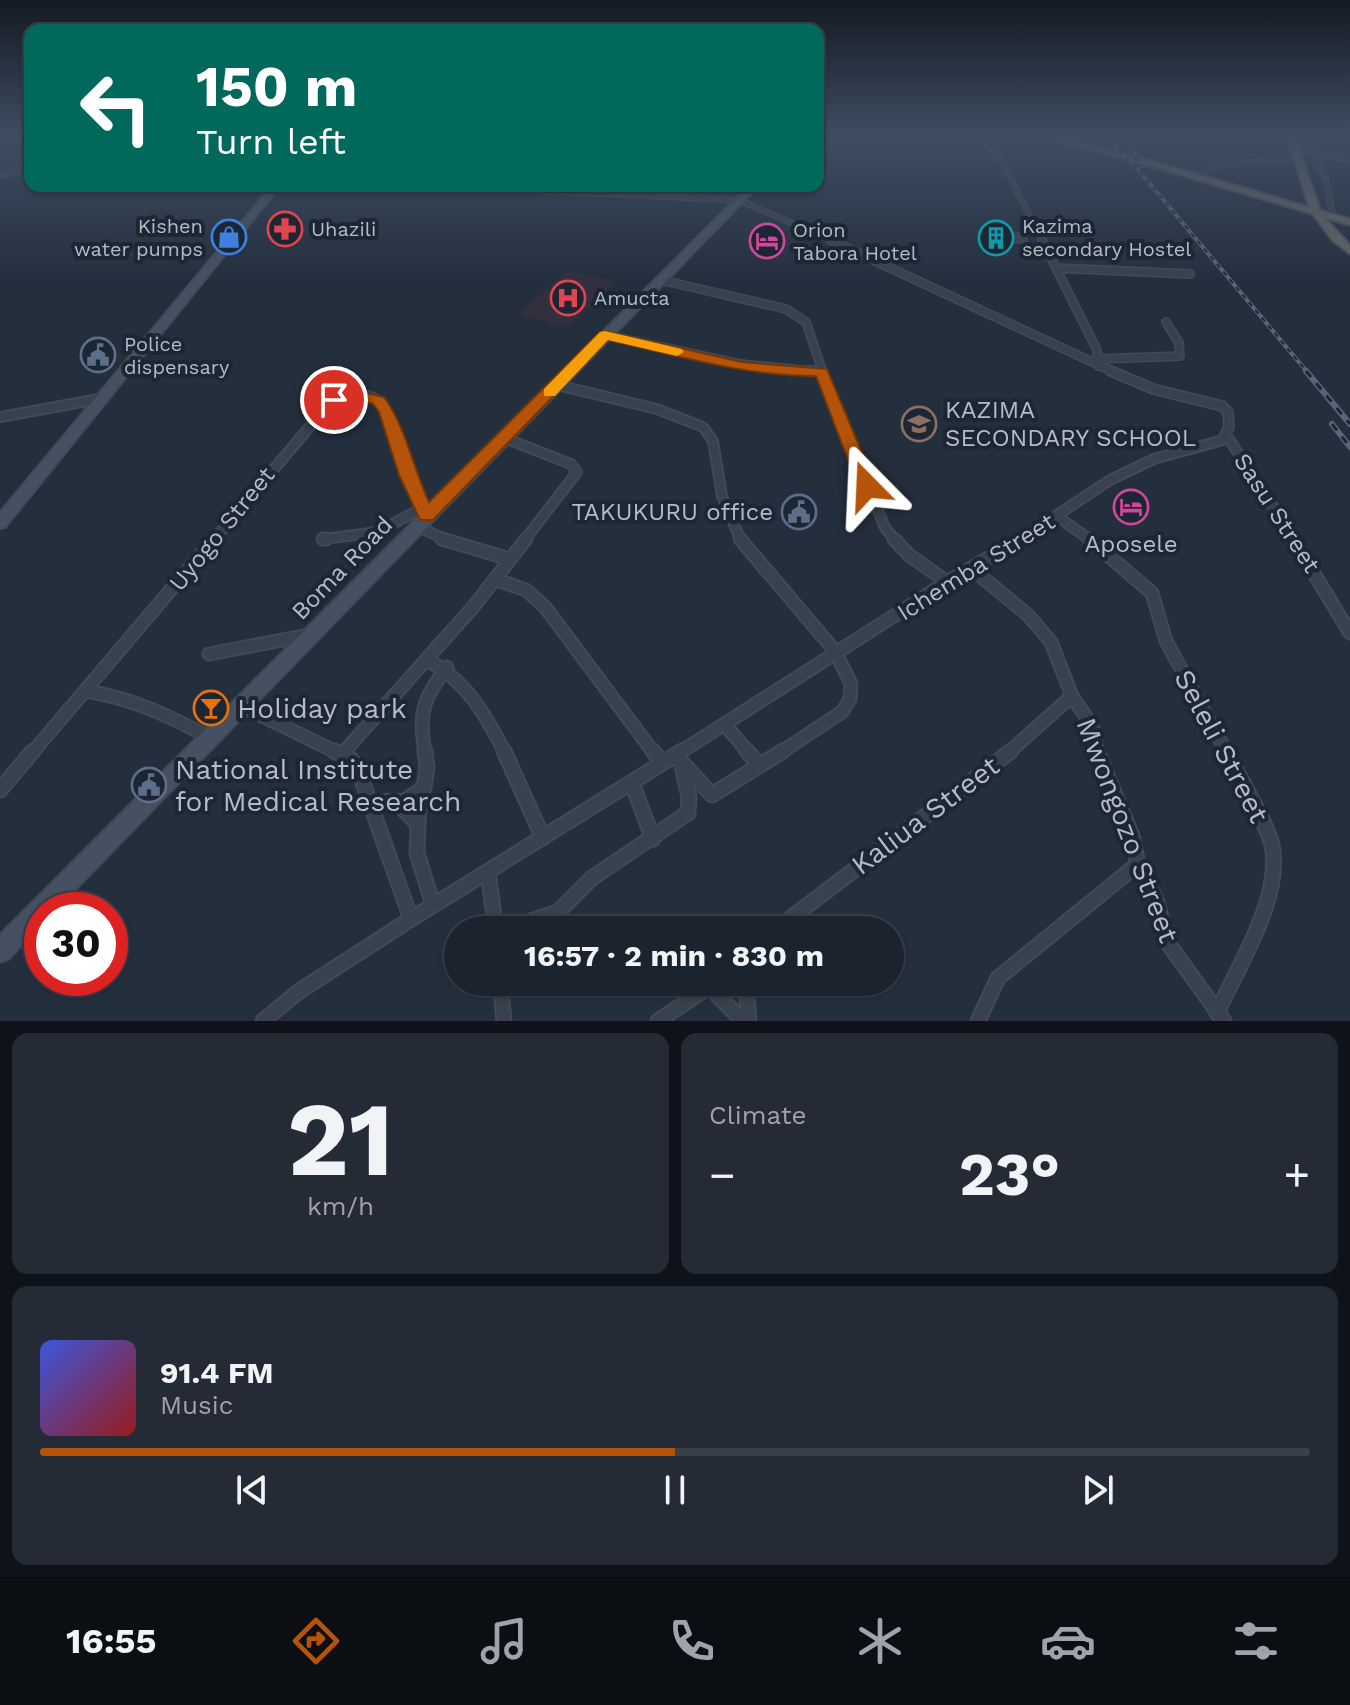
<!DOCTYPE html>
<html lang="en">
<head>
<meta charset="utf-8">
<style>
	body { margin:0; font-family:"Work Sans",sans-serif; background:#242b36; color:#f1f3f6; height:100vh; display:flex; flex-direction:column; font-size:30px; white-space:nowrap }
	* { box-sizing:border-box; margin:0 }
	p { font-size:26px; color:#a0a4aa }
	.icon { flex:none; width:44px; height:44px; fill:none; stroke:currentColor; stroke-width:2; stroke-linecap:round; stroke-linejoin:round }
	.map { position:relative; height:1021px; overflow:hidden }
	.details { display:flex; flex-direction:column; gap:12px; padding:12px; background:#0f1319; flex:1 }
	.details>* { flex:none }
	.hud { position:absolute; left:24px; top:24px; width:800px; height:168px; border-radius:16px; box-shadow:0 2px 6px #0004,0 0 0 2px #39404a; background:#00695c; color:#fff; overflow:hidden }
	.speed { position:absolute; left:24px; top:892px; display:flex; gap:16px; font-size:40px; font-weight:700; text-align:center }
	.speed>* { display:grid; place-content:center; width:104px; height:104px; border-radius:50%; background:#1b232e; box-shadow:0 2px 6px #0004,0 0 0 2px #39404a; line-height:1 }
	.speed .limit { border:12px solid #d22; background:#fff; color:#111 }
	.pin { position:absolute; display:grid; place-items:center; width:68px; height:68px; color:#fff; margin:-34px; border:4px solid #fff; border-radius:50%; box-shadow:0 2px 8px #0007 }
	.me { position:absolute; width:88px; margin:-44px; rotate:339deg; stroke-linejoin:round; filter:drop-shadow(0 0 6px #0008) }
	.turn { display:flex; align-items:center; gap:28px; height:168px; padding:0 40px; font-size:36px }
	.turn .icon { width:104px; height:104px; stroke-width:2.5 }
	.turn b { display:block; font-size:56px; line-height:68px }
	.big { font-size:60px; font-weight:700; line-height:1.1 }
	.details .widget { flex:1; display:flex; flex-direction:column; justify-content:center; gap:12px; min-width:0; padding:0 28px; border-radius:16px; background:#242b36 }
	.details .dial { align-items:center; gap:0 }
	.dial b { font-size:104px; line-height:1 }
	.song { display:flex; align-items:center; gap:24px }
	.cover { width:96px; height:96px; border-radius:12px; background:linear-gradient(135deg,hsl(230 70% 55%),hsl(0 70% 35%)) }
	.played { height:8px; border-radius:4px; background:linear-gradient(90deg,#b45309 50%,#39404a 50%) }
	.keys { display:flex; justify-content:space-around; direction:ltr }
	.heat { display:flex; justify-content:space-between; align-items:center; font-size:44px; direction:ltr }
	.details .tiles { flex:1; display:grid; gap:12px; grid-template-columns:1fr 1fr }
	.widget:last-child { grid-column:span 2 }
	.trip { position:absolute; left:444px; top:916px; width:460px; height:80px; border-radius:40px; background:#1b232e; box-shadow:0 2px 6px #0004,0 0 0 2px #39404a; font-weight:700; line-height:80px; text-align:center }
	.menu { display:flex; height:128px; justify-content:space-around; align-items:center; background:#0b0e12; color:#a0a4aa }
	.menu .icon { width:56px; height:56px }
	.menu .on { color:#b45309 }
	.menu b { font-size:36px; color:#f1f3f6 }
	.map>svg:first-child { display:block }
</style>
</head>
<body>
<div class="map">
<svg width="1350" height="1021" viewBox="0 0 1350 1021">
	<rect width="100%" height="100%" fill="#242f3e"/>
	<path fill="#32303f" d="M568,271l47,11 -47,45 -50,-13z"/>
	<path fill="#364354" stroke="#1f2835" stroke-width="2" d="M987,229l39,2 6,15 -40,-3z"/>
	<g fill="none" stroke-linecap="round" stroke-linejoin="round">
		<g stroke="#414a57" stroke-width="7">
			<path id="minor-far4" d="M981,137l20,23 42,82
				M1086,137l18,14
				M1296,150l54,10
				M1313,154l13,26 7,37
				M0,175l30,-6
				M1197,177l21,-12 80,-5
				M431,186l308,14 96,42"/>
		</g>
		<g stroke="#414a57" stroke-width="10">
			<path id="minor-far3" d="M830,240l286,133
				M1042,240l55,110 1,16
				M1056,268l134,6
				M661,280l125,29 20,13 17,51
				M605,335l135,29 82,8
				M1100,359l80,-3 -1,-13 -13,-21"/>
		</g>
		<g stroke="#414a57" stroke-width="12">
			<path id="minor-far2" d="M808,371l14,1
				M822,371l63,157 11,13
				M557,385l100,24 46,18 10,14 9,55 19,45
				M0,417l104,-19
				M1227,436l68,105
				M504,438l67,26 6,8 -53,69
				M1058,517l34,24
				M416,526l33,15
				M323,539l55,-7 44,-24
				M213,541l116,-137c13,-6 28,-12 42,-7 23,7 43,95 55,118
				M1018,541l92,-61 44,-21 69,-19 6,-13 -1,-15 -6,-6 -69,-17 -42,-18"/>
		</g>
		<g stroke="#414a57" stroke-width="15">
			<path id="minor-far1" d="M323,539h3
				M442,539l68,20
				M740,539l95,112 16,33 -1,15 -8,13 -62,41
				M894,539l15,16 38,27
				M1089,539l63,54 14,48 61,112
				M1293,539l57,94
				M972,569l56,46 23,27 21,54 20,30 6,27
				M497,580l29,10 19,17 109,146
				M209,654l100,-19
				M427,660c38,19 59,55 78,93
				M86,691c45,7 84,25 124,47
				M242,706l96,47
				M725,725l24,28
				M32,753l182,-214
				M343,753l131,-147 52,-67
				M425,753c-7,-40 -2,-54 22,-86
				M679,753l268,-171 74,-43
				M1008,753l64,-57"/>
		</g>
		<g stroke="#414a57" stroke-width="17">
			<path id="minor" d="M334,751l17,8 7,10 53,150
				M504,751l39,87
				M653,751l9,12
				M747,751l12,14
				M1097,751l35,85 6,28 18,36 14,46 54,75
				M343,753l2,-2
				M675,755l37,40 71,-44
				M632,783l21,56
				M0,790l33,-39
				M419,793l-2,60 16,52
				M369,802l36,-1 19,-13 3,-21 -2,-16
				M396,802l21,21
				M488,872l8,58
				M504,930l54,-18 34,-34 96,-65 1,-16 -7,-31
				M775,930l236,-179
				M500,982l4,39
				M746,982l3,39
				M709,987l34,34
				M1217,1013c21,-47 66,-116 55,-168 -5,-22 -35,-71 -46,-94
				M263,1021l35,-29 113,-73 271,-168
				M658,1021l58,-39
				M978,1021l20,-43 140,-114"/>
		</g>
		<g stroke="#414a57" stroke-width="4">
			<path id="secondary" d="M272,186h8l-275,341 -5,1v-15z
				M749,186h9l-703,724h-13v14l-34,35 -8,3v-27z"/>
		</g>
		<g stroke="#434c59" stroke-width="4">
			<path id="trunk" d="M1038,137h14l94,22 163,48 -22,-70h8l25,73 30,9v6l-25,-7 25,27v9l-18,-14 -19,-26 -173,-51z"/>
		</g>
		<use href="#minor-far4" stroke="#38414e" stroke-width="5"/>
		<use href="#minor-far3" stroke="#38414e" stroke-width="7"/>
		<use href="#minor-far2" stroke="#38414e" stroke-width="8"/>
		<use href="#minor-far1" stroke="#38414e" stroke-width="11"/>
		<use href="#minor" stroke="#38414e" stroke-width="13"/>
		<use href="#secondary" fill="#465061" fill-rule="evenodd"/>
		<use href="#trunk" fill="#656462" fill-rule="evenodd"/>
		<g stroke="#5a6575" stroke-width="4">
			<path id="rail-far1" d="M1104,137l31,29 173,207
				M1132,137l4,22 7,7"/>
		</g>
		<g stroke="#5a6575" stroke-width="6">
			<path id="rail" d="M1306,371l44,53
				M1332,424l18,23"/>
		</g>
		<use href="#rail-far1" stroke="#1d2633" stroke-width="2" stroke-dasharray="5" stroke-linecap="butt"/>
		<use href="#rail" stroke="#1d2633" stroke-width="3" stroke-dasharray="8" stroke-linecap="butt"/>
	</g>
	<linearGradient id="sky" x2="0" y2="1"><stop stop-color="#141a22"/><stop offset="0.49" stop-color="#3f4d63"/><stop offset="1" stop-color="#3f4d63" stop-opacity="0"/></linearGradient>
	<rect width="1350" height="280" fill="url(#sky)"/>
	<path fill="#b45309" stroke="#753606" stroke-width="2" d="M605,331l137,31 85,7 49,117 -9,6 -9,-6 -42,-110c-71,0 -138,-20 -208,-36l-175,180h-13l-21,-45 -20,-63 -6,-8 -16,-4 -23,5 -8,-5 3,-3 28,-6 27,6c22,30 29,71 45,105l171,-170z"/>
	<path fill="#f59e0b" d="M605,331l77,18 2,3 -7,4 -69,-16 -53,56h-11v-7l56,-57z"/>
	<defs>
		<g id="pharmacy-ring" transform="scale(1.8)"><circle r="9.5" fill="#1d2633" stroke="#e0444e" stroke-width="1.5"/><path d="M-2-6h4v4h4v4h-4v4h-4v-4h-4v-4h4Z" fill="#e0444e"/></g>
		<g id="shop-ring" transform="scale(1.8)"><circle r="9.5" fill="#1d2633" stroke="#3f7fe0" stroke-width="1.5"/><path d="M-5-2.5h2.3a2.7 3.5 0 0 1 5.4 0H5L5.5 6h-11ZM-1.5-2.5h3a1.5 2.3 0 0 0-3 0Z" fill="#3f7fe0"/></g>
		<g id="building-ring" transform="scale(1.8)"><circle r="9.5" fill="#1d2633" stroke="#0f9aa8" stroke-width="1.5"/><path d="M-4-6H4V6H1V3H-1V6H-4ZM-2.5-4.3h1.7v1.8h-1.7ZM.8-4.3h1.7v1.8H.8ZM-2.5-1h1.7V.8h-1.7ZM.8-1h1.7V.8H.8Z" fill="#0f9aa8"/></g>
		<g id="hotel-ring" transform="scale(1.8)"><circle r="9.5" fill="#1d2633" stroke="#d1479c" stroke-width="1.5"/><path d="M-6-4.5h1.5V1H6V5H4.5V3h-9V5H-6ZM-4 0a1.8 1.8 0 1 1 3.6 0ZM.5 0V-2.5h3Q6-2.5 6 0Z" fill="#d1479c"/></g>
		<g id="hospital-ring" transform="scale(1.8)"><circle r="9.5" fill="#1d2633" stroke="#e0444e" stroke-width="1.5"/><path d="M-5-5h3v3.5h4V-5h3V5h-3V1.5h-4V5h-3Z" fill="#e0444e"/></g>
		<g id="civic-ring" transform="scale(1.8)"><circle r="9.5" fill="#1d2633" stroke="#5c6f8a" stroke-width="1.5"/><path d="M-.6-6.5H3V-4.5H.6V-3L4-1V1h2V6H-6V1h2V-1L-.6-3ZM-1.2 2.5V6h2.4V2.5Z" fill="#5c6f8a"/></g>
		<g id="school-ring" transform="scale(1.8)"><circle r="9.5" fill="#1d2633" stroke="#8d6e63" stroke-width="1.5"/><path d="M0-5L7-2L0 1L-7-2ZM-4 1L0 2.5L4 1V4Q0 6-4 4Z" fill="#8d6e63"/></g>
		<g id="bar-ring" transform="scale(1.8)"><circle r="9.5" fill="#1d2633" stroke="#e8710a" stroke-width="1.5"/><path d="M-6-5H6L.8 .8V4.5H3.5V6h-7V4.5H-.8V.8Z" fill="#e8710a"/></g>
	</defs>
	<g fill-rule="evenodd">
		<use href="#pharmacy-ring" x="285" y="229"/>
		<use href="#shop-ring" x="229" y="237"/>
		<use href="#building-ring" x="996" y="238"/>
		<use href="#hotel-ring" x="767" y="241"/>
		<use href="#hospital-ring" x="568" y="298"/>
		<use href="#civic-ring" x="98" y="355"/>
		<use href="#school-ring" x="919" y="424"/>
		<use href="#hotel-ring" x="1131" y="507"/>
		<use href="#civic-ring" x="799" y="512"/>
		<use href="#bar-ring" x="211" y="708"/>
		<use href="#civic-ring" x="149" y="785"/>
	</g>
	<g text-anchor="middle" stroke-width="8" stroke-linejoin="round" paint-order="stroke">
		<g font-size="20" fill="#b4bcc9" stroke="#1d2633" text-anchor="start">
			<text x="203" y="233" text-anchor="end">Kishen<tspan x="203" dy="23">water pumps</tspan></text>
			<text x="1022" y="233">Kazima<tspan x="1022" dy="23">secondary Hostel</tspan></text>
			<text x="311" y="236">Uhazili</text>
			<text x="793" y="237">Orion<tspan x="793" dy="23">Tabora Hotel</tspan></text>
			<text x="594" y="305">Amucta</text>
			<text x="124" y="351">Police<tspan x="124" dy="23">dispensary</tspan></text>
		</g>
		<g font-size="24" fill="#b4bcc9" stroke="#1d2633" text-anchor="start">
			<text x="945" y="418">KAZIMA<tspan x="945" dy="28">SECONDARY SCHOOL</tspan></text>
			<text x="773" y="520" text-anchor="end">TAKUKURU office</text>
			<text x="1131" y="552" text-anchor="middle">Aposele</text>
		</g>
		<g font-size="24" fill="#b4bcc9" stroke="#1d2633">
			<text transform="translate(1277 513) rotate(57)" y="8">Sasu Street</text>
			<text transform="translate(222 529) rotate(-51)" y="8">Uyogo Street</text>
			<text transform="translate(976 567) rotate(-32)" y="8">Ichemba Street</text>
			<text transform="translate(342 568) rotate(-46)" y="8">Boma Road</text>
		</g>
		<g font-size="28" fill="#b4bcc9" stroke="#1d2633" text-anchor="start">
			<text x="237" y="718">Holiday park</text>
			<text x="175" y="779">National Institute<tspan x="175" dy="32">for Medical Research</tspan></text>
		</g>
		<g font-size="28" fill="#b4bcc9" stroke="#1d2633">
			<text transform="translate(1222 746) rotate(62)" y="10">Seleli Street</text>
			<text transform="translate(925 815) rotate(-37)" y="10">Kaliua Street</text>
			<text transform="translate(1128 830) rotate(69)" y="10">Mwongozo Street</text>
		</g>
	</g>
</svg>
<div class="speed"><div class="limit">30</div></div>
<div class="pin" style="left:334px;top:400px;background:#d93025"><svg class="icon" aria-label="arrive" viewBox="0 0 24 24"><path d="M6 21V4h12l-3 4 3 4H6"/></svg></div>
<svg class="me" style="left:867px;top:486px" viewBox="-20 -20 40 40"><path d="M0-17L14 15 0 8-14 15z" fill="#b45309" stroke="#fff" stroke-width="4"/></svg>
<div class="trip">16:57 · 2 min · 830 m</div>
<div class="hud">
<div class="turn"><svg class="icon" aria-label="left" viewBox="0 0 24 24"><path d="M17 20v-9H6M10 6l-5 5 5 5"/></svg><div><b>150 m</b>Turn left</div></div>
</div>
</div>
<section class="details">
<div class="tiles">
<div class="widget dial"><b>21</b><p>km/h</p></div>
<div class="widget"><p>Climate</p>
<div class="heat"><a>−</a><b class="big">23°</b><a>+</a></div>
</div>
<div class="widget">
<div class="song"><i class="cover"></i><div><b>91.4 FM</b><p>Music</p></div></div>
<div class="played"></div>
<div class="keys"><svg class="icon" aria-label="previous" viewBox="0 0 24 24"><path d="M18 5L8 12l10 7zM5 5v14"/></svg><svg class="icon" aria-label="pause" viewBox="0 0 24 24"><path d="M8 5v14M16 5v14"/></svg><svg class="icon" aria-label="next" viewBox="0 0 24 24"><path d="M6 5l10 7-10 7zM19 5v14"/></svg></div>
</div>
</div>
</section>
<nav class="menu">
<b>16:55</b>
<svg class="icon on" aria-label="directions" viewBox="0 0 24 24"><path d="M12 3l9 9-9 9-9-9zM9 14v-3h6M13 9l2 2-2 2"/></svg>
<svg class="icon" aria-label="music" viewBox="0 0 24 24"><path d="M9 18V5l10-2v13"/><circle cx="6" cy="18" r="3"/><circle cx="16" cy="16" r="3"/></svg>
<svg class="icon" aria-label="phone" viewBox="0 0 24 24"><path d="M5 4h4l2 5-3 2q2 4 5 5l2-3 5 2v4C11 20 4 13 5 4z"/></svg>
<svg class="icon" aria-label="climate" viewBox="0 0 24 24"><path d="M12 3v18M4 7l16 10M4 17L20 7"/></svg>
<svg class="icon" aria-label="car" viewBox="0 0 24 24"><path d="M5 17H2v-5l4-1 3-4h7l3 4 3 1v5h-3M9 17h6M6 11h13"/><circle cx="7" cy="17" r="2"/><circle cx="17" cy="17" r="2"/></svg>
<svg class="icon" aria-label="filters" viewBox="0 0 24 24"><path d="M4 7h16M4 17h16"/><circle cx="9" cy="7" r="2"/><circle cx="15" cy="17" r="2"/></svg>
</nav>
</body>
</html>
